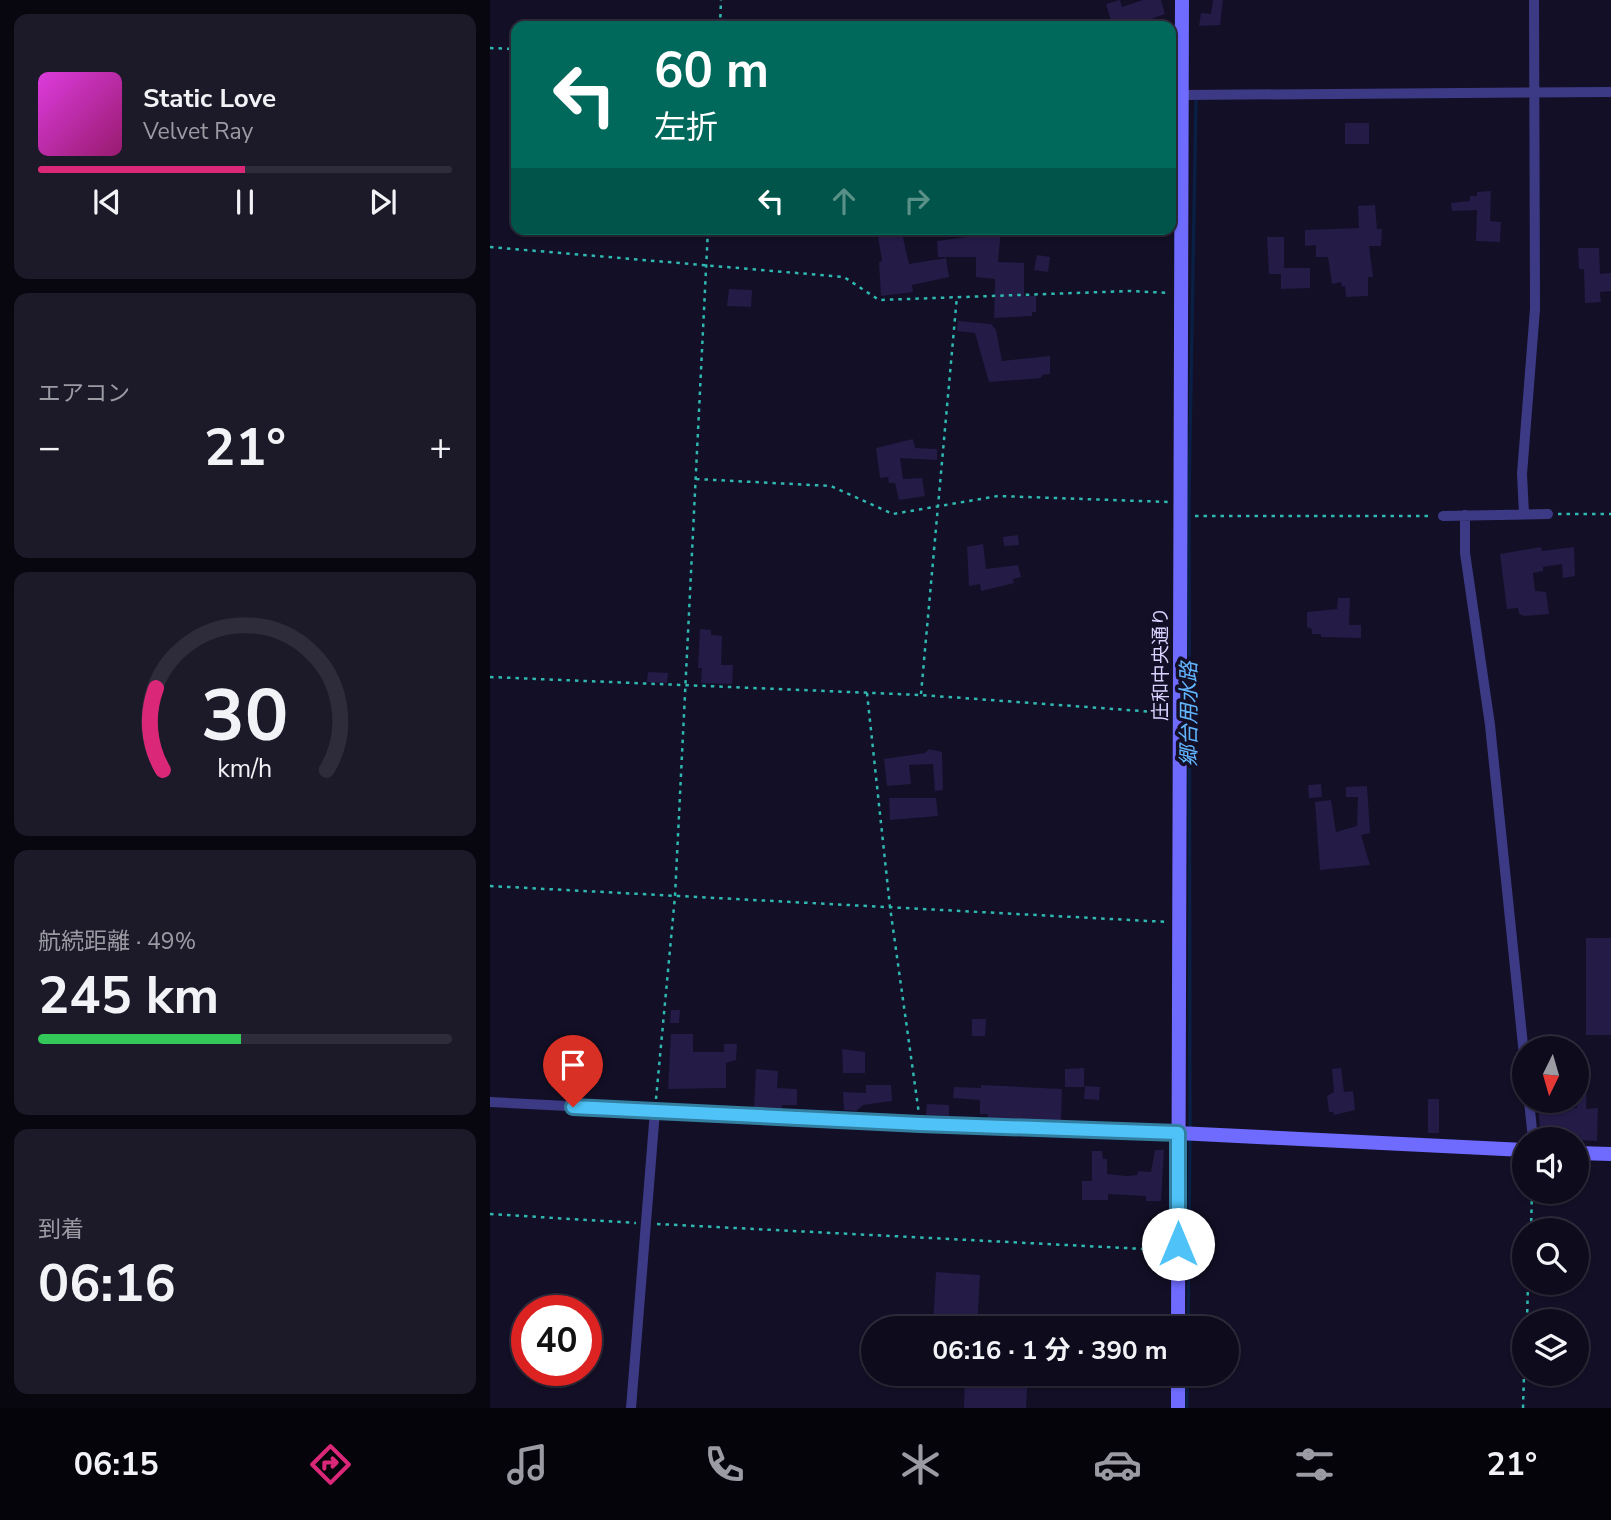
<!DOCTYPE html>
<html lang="ja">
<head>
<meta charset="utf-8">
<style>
	body { margin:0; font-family:"Nunito Sans","Noto Sans JP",sans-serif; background:#1c1929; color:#f1f3f6; height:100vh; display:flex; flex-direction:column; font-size:26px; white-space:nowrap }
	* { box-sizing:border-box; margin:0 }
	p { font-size:23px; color:#9b9ba3 }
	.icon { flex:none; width:38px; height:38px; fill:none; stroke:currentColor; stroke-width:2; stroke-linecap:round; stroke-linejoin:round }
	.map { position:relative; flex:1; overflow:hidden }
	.panel { display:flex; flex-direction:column; gap:14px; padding:14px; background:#08060f; width:490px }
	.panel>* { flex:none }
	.top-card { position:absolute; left:21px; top:21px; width:665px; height:214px; border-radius:14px; box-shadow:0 2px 5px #0004,0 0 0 2px #2e2b3b; background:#00695c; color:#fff; overflow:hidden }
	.needle { width:46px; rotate:185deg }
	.tools { position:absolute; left:1022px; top:1036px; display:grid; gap:14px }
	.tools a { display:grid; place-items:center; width:77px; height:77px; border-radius:50%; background:#0e0b1c; box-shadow:0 2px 5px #0004,0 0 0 2px #2e2b3b; font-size:35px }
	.speed { position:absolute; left:21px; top:1295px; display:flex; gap:14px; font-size:35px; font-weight:700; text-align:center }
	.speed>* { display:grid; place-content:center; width:91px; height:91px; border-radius:50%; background:#0e0b1c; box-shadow:0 2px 5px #0004,0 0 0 2px #2e2b3b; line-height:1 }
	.speed .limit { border:10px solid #d22; background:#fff; color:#111 }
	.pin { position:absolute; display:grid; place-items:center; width:60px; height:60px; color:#fff; margin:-72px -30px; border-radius:50% 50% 50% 0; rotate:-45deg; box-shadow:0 0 7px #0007 }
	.pin .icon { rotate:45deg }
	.me { position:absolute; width:77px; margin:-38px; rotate:0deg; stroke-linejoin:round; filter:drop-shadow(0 0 5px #0008) }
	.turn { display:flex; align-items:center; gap:24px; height:147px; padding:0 28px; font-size:32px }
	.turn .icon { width:91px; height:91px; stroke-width:2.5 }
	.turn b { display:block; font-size:49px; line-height:60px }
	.lanes { display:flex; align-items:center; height:66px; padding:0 28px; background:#0003; justify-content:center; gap:35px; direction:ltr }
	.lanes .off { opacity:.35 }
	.big { font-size:52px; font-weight:700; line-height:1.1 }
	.panel .tile { flex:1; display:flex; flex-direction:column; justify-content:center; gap:10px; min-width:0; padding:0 24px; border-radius:14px; background:#1c1929 }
	.panel .dial { align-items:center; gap:0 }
	.dial svg { height:182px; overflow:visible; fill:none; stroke:#2e2b3b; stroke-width:7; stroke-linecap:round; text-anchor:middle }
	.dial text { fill:#f1f3f6; stroke:none }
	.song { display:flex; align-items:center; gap:21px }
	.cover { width:84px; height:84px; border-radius:10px; background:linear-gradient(135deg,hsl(300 70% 55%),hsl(320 70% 35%)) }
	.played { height:7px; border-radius:4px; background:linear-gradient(90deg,#db2777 50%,#2e2b3b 50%) }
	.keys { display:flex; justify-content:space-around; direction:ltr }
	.heat { display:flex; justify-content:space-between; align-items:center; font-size:38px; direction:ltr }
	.charge { height:10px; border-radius:5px; background:linear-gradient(90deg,#34c759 49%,#2e2b3b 0) }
	.trip { position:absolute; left:371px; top:1316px; width:378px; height:70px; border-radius:35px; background:#0e0b1c; box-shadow:0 2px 5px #0004,0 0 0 2px #2e2b3b; font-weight:700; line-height:70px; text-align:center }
	.menu { display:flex; height:112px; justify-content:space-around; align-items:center; background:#06040b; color:#9b9ba3 }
	.menu .icon { width:49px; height:49px }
	.menu .selected { color:#db2777 }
	.menu b { font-size:32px; color:#f1f3f6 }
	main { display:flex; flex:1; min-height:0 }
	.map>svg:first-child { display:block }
</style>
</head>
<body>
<main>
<section class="panel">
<div class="tile">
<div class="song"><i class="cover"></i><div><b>Static Love</b><p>Velvet Ray</p></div></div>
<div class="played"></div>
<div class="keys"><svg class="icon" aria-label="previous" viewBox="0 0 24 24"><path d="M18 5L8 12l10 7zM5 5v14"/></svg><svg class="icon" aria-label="pause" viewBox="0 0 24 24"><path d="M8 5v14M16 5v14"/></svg><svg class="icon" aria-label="next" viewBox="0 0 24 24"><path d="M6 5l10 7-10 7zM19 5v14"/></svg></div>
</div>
<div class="tile"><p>エアコン</p>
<div class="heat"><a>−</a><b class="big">21°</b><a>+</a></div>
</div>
<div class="tile dial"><svg viewBox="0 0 100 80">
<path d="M14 69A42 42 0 1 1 86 69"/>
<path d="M14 69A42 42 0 0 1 11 33" stroke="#db2777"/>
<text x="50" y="56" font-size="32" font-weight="700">30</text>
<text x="50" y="72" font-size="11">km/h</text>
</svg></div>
<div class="tile"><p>航続距離 · 49%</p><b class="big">245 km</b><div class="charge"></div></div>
<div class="tile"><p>到着</p><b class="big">06:16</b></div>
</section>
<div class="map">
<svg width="1121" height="1408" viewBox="0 0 1121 1408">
	<rect width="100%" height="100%" fill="#130f26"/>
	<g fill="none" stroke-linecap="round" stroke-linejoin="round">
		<path stroke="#0a1f44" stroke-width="3.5" d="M700,1130l-1,-635 7,-396
			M698,1328l2,-190
			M697,1374v34"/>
	</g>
	<path fill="#241b47" d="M630,0l2,7 21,-7h18l4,14 -31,11 -2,-4 -20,3 -6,-20z
		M723,0h10l-3,25 -21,1 2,-13 10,1z
		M855,123h24v21h-24z
		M1001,191l-1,30 11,1 -1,20 -24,-1 1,-31 -25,1 -1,-8 19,-2v-5h7v-4z
		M885,205l2,24h5l-1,17h-12l4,31h-5v19l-22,1 -1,-11 -3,1 -1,-5 -9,2 -4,-27h-12v-12l-11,1v-16l54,-2 -1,-22z
		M391,229h20l8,35 37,-6 3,19 -37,8 1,7 -32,4 -2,-34 3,-1 -4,-25 4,-1z
		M478,229h33l-3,33 26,1v33h12v16h-4v4l-38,2 1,-39 -19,-2v-20h-38l-1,-16 30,-4z
		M777,237h17v31h26v20l-29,1v-15h-12z
		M1088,248h21l1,26 11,-1v18l-11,1 1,10 -16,1 -1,-34h-5z
		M547,255l13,2 -2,15 -14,-2z
		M239,289l23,1 -1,17 -24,-1z
		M468,321l33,3 5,6 6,31 48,-5v18l-8,1 -1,3 -52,4 -14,-49 -18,-2z
		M423,439l2,9 22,1v11l-37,-2 3,21 19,-1 3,18 -26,4 -4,-17h-6l-1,-6 -8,1 -4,-30z
		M528,535l1,10 -15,1 -1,-9z
		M493,544l3,25 32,-4 3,12 -8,2 1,4 -33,8 -1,-7 -11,2 -2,-39z
		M1051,547l1,4 32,-4 1,29 -12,2 -1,-14 -19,3v4l-10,2 2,18 11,1 3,22 -25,2 -5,-2 -1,-6 -11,1 -7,-55z
		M848,598h12l-1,27h12v13l-40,-1v-3h-9v-5l-5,-2v-15l30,-3z
		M210,629l11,1v5l11,1 -1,29h12l-1,19 -31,-1 1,-15h-4z
		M158,672l20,1 -1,10 -20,-1z
		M439,749l13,3 1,38 -8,1 -2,-27 -24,1 2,19 -24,2 -3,-27 41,-6z
		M831,784l1,13 -13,1 -1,-13z
		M877,786l3,47 -9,2 9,30 -50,5 -5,-68 16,-2 5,32 21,-6 1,-29h-12v-10z
		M399,798h47l2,18 -48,4z
		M1096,938h25v97h-25z
		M181,1010h9l-1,13h-9z
		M482,1019h14l-1,17h-13z
		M181,1034h22v18h31v-8h13l-1,16 -10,3v25l-58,1z
		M352,1049l23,3v21h-22z
		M594,1068v19h-19v-18z
		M851,1068l3,24 9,-1 2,19 -21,5 -1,-3h-4l-2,-16 7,-4 -2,-23z
		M266,1069l22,2 -1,17 20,1v16h-15v4l-28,-1z
		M1087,1081l10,1 -1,27 12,-1 -1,33 -34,-2 -5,-3v-4h-18l-2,-31h16v8l23,-1z
		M376,1085h25l1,16 -29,4 -7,6 -12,-1 -1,-18 23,1z
		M491,1085l81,4 -1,32 -74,-3 1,-4h-8v-14l-27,-2 1,-11 27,1z
		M595,1086l15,1 -1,13 -15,-1z
		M938,1099h11v34h-11z
		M437,1104l22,1v11l-23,-1z
		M665,1150h9l-3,51h-15v-5l-38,-2v6h-26v-19h10v-30h10l1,8h4v15l20,2 10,-1 1,-4 13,1z
		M446,1272l44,3 -3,53h-44z
		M475,1374h63l-2,34h-62z"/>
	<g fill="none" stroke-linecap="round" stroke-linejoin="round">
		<path stroke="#2fb8b0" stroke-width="2.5" stroke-dasharray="3.5 5" stroke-linecap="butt" d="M230,26l1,-26
			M0,48l26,1
			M0,247l354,30 35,23 252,-9 39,2
			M206,479l135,7 62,28 105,-18 171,6
			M1068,514h53
			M705,516h238
			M0,677l431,18 248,18
			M377,693l23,214 29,207
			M431,694l36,-398
			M0,886l678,36
			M166,1099l19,-203 33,-667
			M0,1214l146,9
			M167,1224l507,26
			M1041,1230l1,-38
			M1037,1321l1,-38
			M1033,1408l1,-34"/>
		<path stroke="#3d3a85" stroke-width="10" d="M692,95l429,-3
			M1034,514l-2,-40 13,-165 -1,-309
			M975,515v38l25,172 34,330
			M953,516l105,-2
			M1039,1101l4,38
			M0,1102l430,22 258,9
			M141,1408l24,-297"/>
		<path stroke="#6f6bff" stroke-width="14" d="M688,1133l346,17
			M1087,1153l34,1
			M688,1328l4,-1328
			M688,1408v-34"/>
	</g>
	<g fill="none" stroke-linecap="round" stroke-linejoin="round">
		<g stroke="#337fa1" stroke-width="18">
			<path id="route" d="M83,1107l347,17 258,9v111"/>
		</g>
		<use href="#route" stroke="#4fc3f7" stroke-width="12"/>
	</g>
	<g text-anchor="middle" stroke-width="7" stroke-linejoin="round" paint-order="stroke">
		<g font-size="19" fill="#d9d4ff" stroke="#130f26">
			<text transform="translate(670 664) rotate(-90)" y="7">庄和中央通り</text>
		</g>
		<g font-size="21" font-style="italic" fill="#62b6ff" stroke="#130f26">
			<text transform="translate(699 714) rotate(-90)" y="7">郷台用水路</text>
		</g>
	</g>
</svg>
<div class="tools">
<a><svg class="needle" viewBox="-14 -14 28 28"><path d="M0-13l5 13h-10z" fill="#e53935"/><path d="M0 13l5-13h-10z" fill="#9b9ba3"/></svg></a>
<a><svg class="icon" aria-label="sound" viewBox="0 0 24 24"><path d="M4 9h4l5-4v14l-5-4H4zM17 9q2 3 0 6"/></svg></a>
<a><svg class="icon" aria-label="search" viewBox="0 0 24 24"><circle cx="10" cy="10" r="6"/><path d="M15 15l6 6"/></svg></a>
<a><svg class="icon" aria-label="layers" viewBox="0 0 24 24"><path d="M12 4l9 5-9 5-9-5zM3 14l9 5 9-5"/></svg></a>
</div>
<div class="speed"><div class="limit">40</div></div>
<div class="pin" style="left:83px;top:1107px;background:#d93025"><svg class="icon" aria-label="arrive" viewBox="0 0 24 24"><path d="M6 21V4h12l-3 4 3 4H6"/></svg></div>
<svg class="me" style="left:688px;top:1244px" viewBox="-20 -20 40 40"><circle r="19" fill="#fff"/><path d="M0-13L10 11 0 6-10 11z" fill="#4fc3f7"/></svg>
<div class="trip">06:16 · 1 分 · 390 m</div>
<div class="top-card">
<div class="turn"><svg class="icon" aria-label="left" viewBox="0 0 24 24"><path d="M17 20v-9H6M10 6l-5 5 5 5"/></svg><div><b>60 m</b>左折</div></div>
<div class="lanes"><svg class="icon" aria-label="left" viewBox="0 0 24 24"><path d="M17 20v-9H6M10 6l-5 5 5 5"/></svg><svg class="icon off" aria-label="ahead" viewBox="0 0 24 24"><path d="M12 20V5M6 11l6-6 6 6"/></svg><svg class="icon off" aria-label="right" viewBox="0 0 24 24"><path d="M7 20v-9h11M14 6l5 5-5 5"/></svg></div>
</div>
</div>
</main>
<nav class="menu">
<b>06:15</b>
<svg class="icon selected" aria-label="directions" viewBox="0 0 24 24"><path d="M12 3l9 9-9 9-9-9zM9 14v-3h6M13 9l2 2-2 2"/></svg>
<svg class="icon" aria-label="music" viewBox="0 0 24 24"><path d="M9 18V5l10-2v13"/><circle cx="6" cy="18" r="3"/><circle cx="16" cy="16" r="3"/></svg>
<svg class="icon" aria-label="phone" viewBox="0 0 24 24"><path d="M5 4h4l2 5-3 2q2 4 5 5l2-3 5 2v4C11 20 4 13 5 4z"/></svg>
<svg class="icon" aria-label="climate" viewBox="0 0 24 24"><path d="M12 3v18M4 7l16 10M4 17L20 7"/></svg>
<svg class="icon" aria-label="car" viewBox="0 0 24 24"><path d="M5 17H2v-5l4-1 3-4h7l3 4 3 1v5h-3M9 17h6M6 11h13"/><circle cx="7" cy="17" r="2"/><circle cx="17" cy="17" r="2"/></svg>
<svg class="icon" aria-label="filters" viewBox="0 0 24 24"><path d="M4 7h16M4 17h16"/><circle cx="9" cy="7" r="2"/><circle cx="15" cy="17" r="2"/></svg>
<b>21°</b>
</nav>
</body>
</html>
